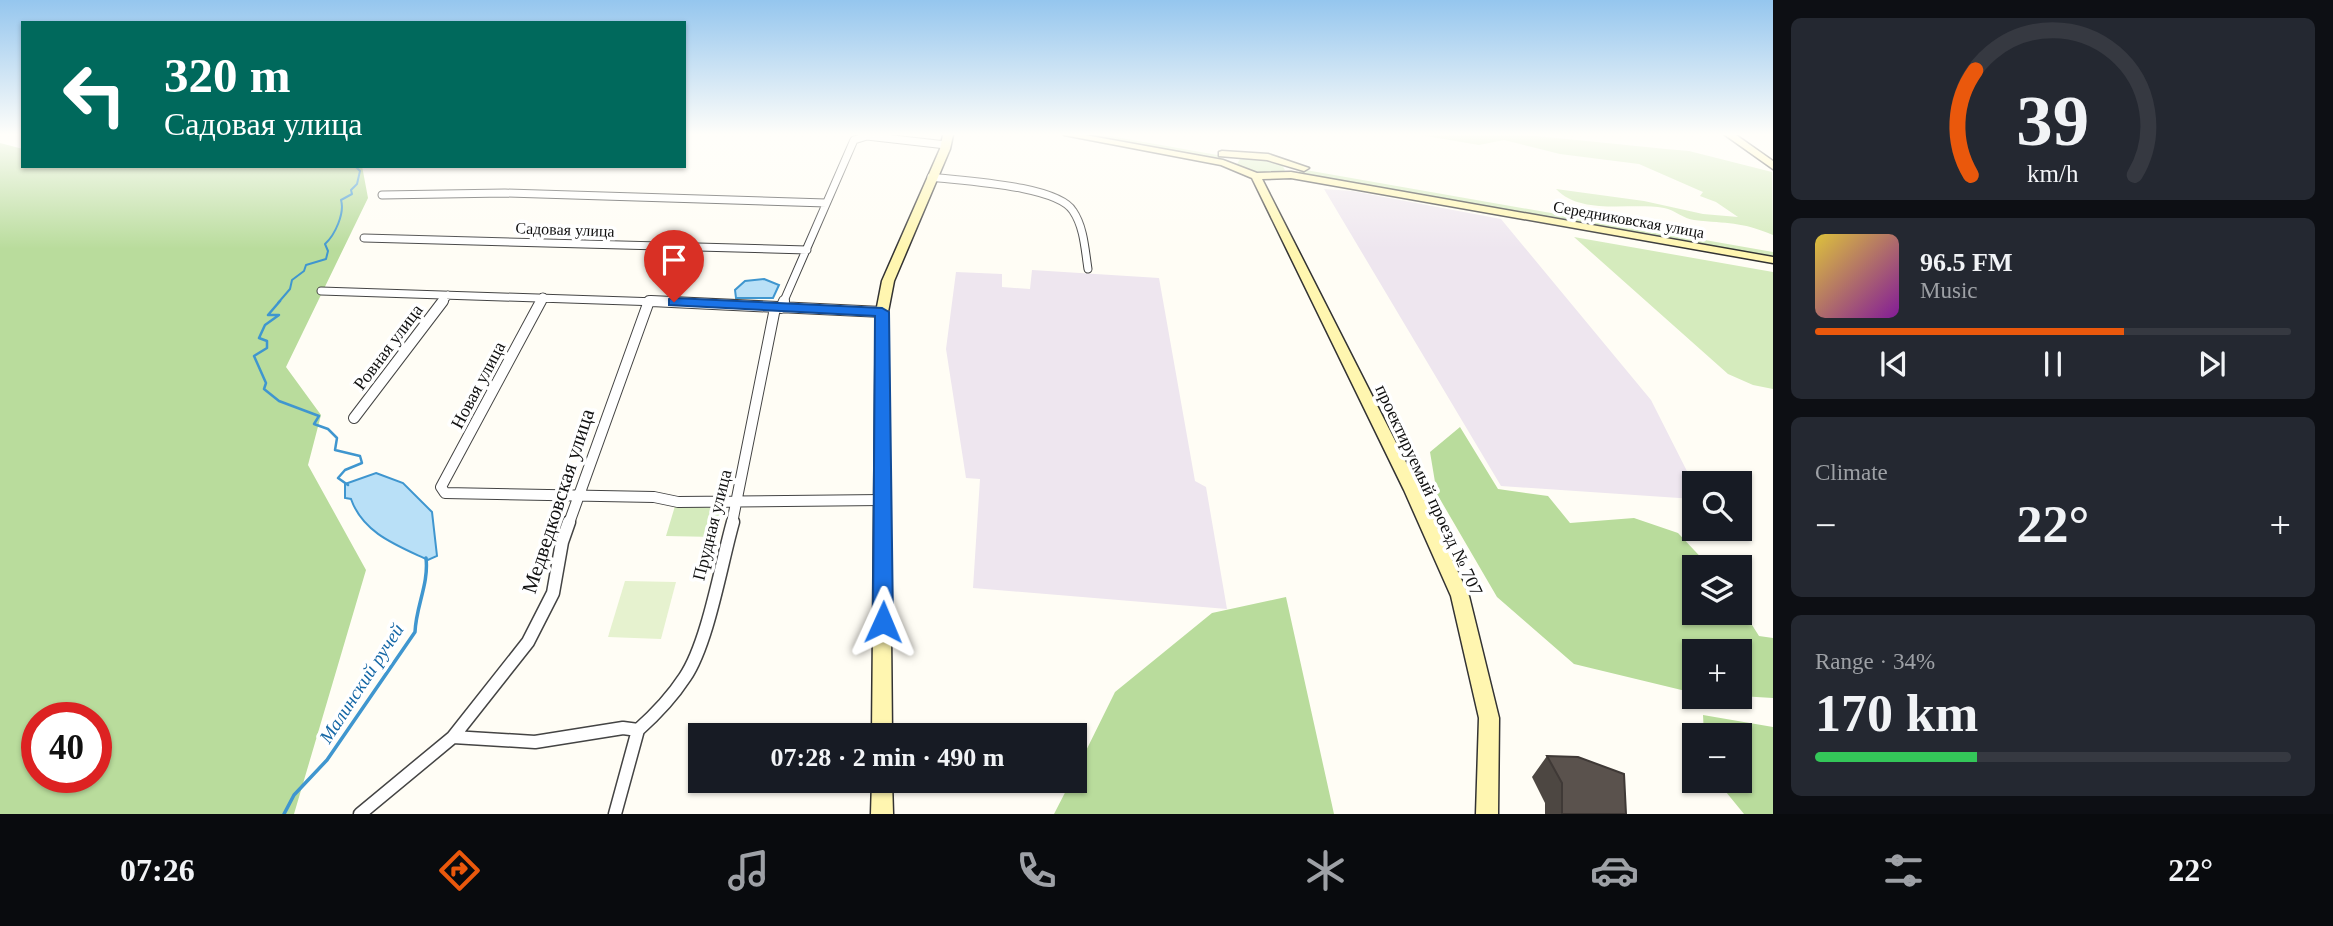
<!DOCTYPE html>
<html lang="en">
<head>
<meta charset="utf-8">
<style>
	body { margin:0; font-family:Georgia,serif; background:#242831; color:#f1f3f6; height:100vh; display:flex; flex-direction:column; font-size:26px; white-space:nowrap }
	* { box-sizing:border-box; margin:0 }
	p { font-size:23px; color:#9ea1a6 }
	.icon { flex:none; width:38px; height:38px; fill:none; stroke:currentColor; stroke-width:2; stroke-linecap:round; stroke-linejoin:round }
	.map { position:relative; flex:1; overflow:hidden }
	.panel { display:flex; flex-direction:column; gap:18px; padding:18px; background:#0d0f14; width:560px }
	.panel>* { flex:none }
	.hud { position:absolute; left:21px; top:21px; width:665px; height:147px; border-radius:0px; box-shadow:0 2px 5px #0004; background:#00695c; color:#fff; overflow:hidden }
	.tools { position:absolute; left:1682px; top:471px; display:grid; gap:14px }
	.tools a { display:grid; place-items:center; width:70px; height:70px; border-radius:0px; background:#171b24; box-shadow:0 2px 5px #0004; font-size:35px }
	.speed { position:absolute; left:21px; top:702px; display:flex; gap:14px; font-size:35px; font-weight:700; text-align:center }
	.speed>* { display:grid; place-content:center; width:91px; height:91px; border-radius:50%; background:#171b24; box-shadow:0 2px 5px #0004; line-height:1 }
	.speed .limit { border:10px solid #d22; background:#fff; color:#111 }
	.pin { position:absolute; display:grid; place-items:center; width:60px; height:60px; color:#fff; margin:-72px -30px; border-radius:50% 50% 50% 0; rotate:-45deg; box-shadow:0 0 7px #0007 }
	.pin .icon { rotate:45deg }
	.me { position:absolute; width:77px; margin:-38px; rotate:1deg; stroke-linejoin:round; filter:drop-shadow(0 0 5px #0008) }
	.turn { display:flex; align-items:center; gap:24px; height:147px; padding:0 28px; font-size:32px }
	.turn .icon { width:91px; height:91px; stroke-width:2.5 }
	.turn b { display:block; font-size:49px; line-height:60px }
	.big { font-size:52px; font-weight:700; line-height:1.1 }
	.panel .widget { flex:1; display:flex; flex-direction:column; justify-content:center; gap:10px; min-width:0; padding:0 24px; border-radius:10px; background:#242831 }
	.panel .dial { align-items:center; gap:0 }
	.dial svg { height:182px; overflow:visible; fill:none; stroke:#363941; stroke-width:7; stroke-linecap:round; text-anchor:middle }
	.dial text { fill:#f1f3f6; stroke:none }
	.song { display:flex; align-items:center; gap:21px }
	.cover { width:84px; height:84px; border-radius:10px; background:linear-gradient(135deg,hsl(50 70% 55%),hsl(290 70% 35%)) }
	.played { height:7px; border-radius:4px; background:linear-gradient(90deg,#ea580c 65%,#363941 65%) }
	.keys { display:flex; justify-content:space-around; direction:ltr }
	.heat { display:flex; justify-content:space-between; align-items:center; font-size:38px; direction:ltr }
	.charge { height:10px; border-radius:5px; background:linear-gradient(90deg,#34c759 34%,#363941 0) }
	.trip { position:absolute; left:688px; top:723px; width:399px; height:70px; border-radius:0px; background:#171b24; box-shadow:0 2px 5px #0004; font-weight:700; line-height:70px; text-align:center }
	.menu { display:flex; height:112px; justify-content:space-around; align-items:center; background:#090b0e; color:#9ea1a6 }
	.menu .icon { width:49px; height:49px }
	.menu .active { color:#ea580c }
	.menu b { font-size:32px; color:#f1f3f6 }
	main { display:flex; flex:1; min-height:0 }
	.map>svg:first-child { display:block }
</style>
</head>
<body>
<main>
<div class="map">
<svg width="1773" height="814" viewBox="0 0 1773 814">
	<rect width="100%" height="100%" fill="#fffdf5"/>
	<path fill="#eee6ef" d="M1324,189l28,2 149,28 150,181 43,85v14l-193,-13z
		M1032,270l127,8 36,203 11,6 21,122 -254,-21 7,-109 -14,-1 -20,-129 10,-77 46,2v13l28,2z"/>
	<path fill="#d5ebbd" d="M1076,135h28l119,21 -1,5z
		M1420,135h107l139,14 23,2 83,21 1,63c-34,-14 -44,-11 -79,-15 -10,-1 -19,-10 -30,-12 -34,-6 -82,8 -108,-19l88,12 59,13 35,3 -22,-15 -16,-6 3,-4 -64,-28 -79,-10 -56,-14 -25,5z
		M1254,156l26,6 5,8c-12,10 -38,5 -48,-6l3,-5z
		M1300,169l473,83v6l-475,-84z
		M1574,237l199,35v117l-20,-4 -25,-11z
		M675,506l47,2 -7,29 -49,-1z"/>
	<path fill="#b9dc9c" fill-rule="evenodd" d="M0,143l23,6v17h339l6,32 -82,169 35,48 -13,50 58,105 -72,244h-294zM37,718h59v59h-59z
		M1460,427l38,62 50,7 22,27 64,-5 44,15 32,34h-16v45h46v-6l19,30 14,2v60l-33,-2v-45h-46v42l-120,-29 -77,-67 -60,-103 -7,-42z
		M1286,597l48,217h-280l17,-33 3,-1 1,-7 40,-81 97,-79z
		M1703,715l70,12v87h-29l-27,-33 23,-1v-45h-36z"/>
	<path fill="#e6f2cf" d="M625,581l51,1 -15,57 -53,-2z"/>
	<path fill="#b9e0f7" stroke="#3f96cf" stroke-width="2" d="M764,279l15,6 -6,13h-37l-1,-8 10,-9z
		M376,473l27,10 29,29 5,44 -9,4c-32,-15 -65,-27 -77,-61l-6,-1v-14z"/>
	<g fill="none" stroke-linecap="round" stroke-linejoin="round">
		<path stroke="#3f96cf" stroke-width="2" d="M278,303l12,-14 2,-9 12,-9 2,-6 20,-6 2,-8 -3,-7c10,-9 20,-31 16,-44l11,-6 -1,-4 6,-6 3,-13 -5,-5"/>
		<path stroke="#3f96cf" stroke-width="2.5" d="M280,301l-12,14h11l-14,10 -6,13 8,3v7l-13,8 12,27 -2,6 15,12 40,15 -5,8 14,5 9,9 -2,12 25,6 2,7 -17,7 -7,8 10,7"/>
		<path stroke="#3f96cf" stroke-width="3.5" d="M284,814l10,-19 33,-35 88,-128c1,-26 14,-48 11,-74"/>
		<g stroke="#444" stroke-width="9">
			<path id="street-far2" d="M931,177c30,4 126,8 142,34 11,16 12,39 15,58
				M382,195l123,-2 321,10
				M364,238l443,12
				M321,291l367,12
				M442,303l6,-8
				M540,303l3,-6
				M783,303l71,-163 13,-4 79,9"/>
		</g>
		<g stroke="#444" stroke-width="12">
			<path id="street-far1" d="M541,301l-100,186 4,6 209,4 24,5 204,-2
				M651,301l231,11
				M781,308l3,-7
				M354,418l89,-117
				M569,523l80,-222
				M732,523l43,-215"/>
		</g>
		<g stroke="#444" stroke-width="15">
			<path id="street" d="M638,730c18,-16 34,-33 47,-53 23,-34 36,-113 48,-155
				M453,737l82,5 88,-14 15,2
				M360,814l93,-77 75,-95 25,-49 9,-51 7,-20
				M615,814l23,-84"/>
		</g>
		<g stroke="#333" stroke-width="3">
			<path id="secondary" d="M943,135h10l-3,14 -56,132 -6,31 4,423h-20l4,-423 6,-31 58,-132z
				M1064,135h21l138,25 34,13 34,-1 482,85v6l-482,-85 -29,1 158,311 49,106 30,122 -1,96h-22l3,-96 -28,-122 -47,-106 -152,-312 -31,-13z
				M1725,135h11l37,26v8z
				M1222,151l46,3 41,14 -5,3 -37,-11 -48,-4v-4z
				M872,780h20l1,34h-22z"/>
		</g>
		<use href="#street-far2" stroke="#fff" stroke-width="7"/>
		<use href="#street-far1" stroke="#fff" stroke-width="10"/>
		<use href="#street" stroke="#fff" stroke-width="12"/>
		<use href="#secondary" fill="#fff6b0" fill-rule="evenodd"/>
	</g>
	<path fill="#4d4742" d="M1547,756l79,58h-81v-11l-13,-26z"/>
	<path fill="#5a524d" stroke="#3f3936" stroke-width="2" d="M1547,756l31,1 46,17 2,40h-64v-31z"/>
	<linearGradient id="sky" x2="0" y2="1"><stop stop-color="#95c6ee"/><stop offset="0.54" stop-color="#fffefa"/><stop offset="1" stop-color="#fffefa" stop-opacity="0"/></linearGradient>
	<rect width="1773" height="249" fill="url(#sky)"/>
	<path fill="#1a73e8" stroke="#114b97" stroke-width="2" d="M674,298l208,10 7,4 4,310 -3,5 -7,3 -7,-3 -3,-5 2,-306 -206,-11v-6z"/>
	<g text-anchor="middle" stroke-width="7" stroke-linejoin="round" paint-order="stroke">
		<g font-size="16" fill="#111" stroke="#fff">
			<text transform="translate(1629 219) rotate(10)" y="6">Середниковская улица</text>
			<text transform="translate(565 229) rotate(2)" y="6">Садовая улица</text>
		</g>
		<g font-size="18" fill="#111" stroke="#fff">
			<text transform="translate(388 347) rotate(-53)" y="6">Ровная улица</text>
			<text transform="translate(478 385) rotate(-62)" y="6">Новая улица</text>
			<text transform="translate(1429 490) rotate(65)" y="6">проектируемый проезд № 707</text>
			<text transform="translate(712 525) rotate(-76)" y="6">Прудная улица</text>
		</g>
		<g font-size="19" font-style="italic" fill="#1768a6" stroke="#fff">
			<text transform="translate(361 683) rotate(-57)" y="7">Малинский ручей</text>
		</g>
		<g font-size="21" fill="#111" stroke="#fff">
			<text transform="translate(558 501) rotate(-72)" y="7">Медведковская улица</text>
		</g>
	</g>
</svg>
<div class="tools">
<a><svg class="icon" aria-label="search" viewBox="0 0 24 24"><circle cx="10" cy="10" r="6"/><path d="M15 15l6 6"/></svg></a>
<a><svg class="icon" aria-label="layers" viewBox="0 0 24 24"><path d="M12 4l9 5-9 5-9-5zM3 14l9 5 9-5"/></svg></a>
<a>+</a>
<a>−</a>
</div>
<div class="speed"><div class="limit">40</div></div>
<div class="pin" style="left:674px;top:302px;background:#d93025"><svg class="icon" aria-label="arrive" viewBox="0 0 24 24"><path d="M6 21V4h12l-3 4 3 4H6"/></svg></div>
<svg class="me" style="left:883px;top:622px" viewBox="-20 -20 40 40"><path d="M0-17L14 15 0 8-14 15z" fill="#1a73e8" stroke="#fff" stroke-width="4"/></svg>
<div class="trip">07:28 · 2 min · 490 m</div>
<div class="hud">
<div class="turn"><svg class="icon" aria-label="left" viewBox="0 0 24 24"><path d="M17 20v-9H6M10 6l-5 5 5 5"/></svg><div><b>320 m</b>Садовая улица</div></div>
</div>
</div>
<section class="panel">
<div class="widget dial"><svg viewBox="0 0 100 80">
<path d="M14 69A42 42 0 1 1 86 69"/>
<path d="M14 69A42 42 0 0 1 16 23" stroke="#ea580c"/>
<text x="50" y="56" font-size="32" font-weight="700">39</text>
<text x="50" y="72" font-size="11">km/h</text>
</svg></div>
<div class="widget">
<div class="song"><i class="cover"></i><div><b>96.5 FM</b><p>Music</p></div></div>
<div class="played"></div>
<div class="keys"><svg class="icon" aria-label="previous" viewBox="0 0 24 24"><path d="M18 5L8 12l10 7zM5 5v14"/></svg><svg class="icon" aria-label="pause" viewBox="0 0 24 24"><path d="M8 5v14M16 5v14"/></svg><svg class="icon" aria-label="next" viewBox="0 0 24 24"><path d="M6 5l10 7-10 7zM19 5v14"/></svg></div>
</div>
<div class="widget"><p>Climate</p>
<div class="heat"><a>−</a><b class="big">22°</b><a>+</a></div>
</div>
<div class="widget"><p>Range · 34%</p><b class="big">170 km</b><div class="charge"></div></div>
</section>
</main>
<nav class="menu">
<b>07:26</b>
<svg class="icon active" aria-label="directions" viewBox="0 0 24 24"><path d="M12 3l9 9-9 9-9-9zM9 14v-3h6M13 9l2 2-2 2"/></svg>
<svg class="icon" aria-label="music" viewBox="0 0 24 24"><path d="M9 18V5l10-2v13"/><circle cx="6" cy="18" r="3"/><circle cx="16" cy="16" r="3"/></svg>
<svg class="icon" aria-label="phone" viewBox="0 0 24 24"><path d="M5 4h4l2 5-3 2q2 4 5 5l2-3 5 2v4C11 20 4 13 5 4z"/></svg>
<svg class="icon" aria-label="climate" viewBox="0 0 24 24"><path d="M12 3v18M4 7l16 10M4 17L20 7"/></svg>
<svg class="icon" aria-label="car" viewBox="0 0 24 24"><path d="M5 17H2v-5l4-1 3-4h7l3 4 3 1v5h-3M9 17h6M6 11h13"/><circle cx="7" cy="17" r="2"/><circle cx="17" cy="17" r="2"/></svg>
<svg class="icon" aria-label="filters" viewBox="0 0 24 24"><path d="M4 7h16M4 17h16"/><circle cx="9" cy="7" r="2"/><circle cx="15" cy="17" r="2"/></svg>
<b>22°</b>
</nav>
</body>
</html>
